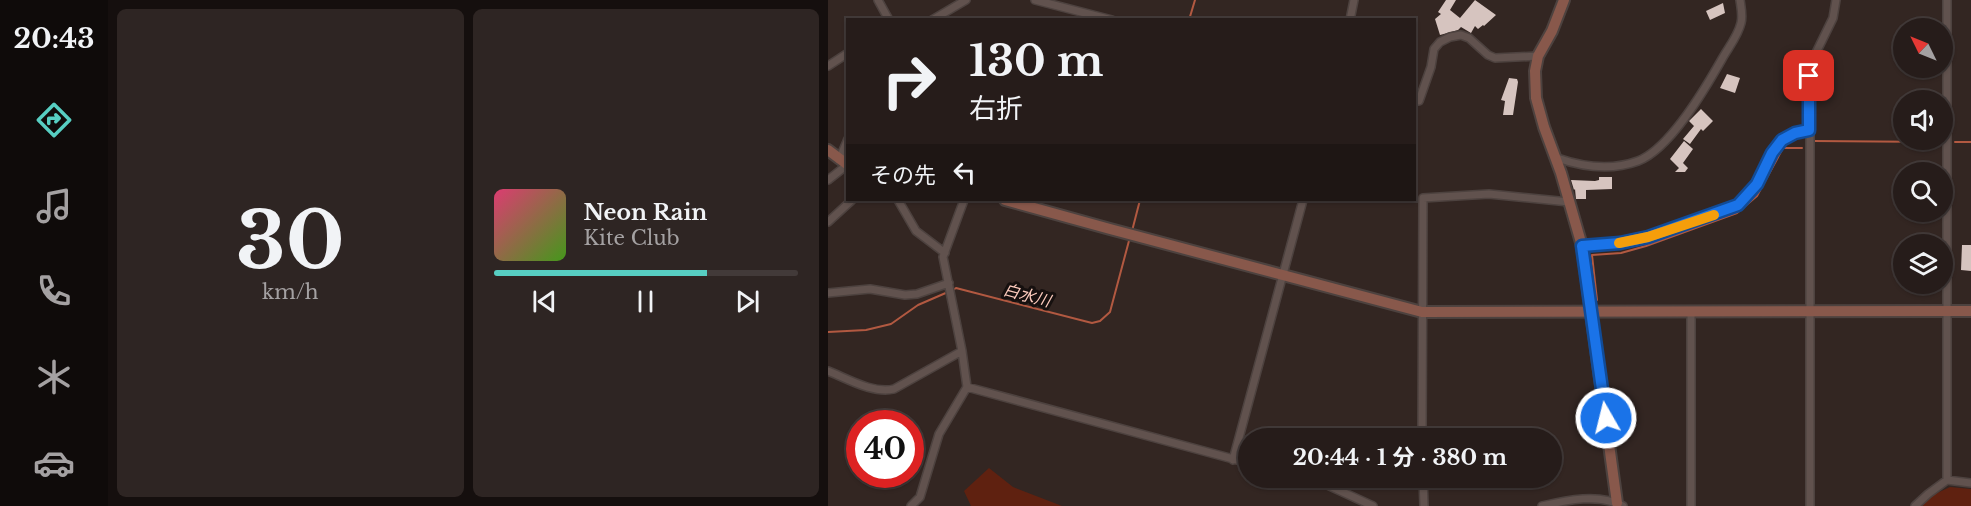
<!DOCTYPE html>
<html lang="ja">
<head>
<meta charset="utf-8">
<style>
	body { margin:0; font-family:"Libre Baskerville","Noto Sans JP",serif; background:#2e2523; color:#f1f3f6; height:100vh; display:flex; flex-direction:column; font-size:22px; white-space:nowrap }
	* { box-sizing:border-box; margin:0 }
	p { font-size:20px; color:#a4a1a2 }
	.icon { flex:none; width:33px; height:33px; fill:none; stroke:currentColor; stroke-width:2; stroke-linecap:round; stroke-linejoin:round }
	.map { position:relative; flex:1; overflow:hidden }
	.sheet { display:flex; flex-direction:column; gap:9px; padding:9px; background:#150f0e; width:720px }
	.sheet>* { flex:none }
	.top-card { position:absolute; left:18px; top:18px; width:570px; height:183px; border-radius:0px; box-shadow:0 2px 4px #0004,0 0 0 2px #423a39; background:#261c1a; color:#f1f3f6; overflow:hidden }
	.needle { width:39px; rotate:313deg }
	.controls { position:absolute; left:1065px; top:18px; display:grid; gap:12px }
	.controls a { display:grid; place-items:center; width:60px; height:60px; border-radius:50%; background:#261c1a; box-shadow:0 2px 4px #0004,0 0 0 2px #423a39; font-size:30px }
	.speed { position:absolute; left:18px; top:410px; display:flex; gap:12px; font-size:30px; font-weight:700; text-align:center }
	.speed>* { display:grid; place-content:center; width:78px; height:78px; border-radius:50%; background:#261c1a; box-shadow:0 2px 4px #0004,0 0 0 2px #423a39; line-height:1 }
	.speed .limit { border:9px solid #d22; background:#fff; color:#111 }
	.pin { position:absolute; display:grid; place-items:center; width:51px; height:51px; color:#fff; margin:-26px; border-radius:12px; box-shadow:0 3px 9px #0006 }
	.me { position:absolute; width:66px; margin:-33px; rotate:352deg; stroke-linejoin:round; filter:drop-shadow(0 0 4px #0008) }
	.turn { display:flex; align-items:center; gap:21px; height:126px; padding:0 24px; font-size:27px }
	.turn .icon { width:78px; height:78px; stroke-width:2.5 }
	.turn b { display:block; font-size:42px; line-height:51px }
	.then { display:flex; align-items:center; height:57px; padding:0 24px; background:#0003; gap:12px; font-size:22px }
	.sheet .card { flex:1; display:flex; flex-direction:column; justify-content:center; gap:9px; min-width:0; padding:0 21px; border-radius:9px; background:#2e2523 }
	.sheet .dial { align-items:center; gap:0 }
	.dial b { font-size:78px; line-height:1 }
	.song { display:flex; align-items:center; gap:18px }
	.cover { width:72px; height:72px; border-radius:9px; background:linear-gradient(135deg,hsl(340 70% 55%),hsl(100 70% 35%)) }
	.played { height:6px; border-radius:3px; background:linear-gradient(90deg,#57cec2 70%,#423a39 70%) }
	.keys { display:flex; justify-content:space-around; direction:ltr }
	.sheet .tiles { flex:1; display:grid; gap:9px; grid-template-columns:repeat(2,1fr) }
	.trip { position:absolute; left:410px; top:428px; width:324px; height:60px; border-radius:30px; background:#261c1a; box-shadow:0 2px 4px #0004,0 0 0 2px #423a39; font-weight:700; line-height:60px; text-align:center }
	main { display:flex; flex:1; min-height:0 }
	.dock { display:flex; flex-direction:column; width:108px; justify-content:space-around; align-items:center; background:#0f0b0a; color:#a4a1a2 }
	.dock .icon { width:42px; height:42px }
	.dock .selected { color:#57cec2 }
	.dock b { font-size:27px; color:#f1f3f6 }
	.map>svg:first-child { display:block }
</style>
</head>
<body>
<main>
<nav class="dock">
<b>20:43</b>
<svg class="icon selected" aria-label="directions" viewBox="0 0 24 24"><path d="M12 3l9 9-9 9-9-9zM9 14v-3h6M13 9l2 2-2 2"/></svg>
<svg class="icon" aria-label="music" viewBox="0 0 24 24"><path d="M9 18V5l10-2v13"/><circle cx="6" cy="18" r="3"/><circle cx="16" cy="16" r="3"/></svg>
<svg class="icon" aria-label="phone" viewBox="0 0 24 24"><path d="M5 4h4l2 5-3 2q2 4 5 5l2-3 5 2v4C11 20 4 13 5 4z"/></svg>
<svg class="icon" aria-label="climate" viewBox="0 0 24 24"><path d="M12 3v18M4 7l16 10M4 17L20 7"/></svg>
<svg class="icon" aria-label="car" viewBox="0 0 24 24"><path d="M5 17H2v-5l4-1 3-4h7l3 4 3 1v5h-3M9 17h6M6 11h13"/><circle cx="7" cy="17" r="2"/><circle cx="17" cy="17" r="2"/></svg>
</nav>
<section class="sheet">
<div class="tiles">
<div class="card dial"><b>30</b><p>km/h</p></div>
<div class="card">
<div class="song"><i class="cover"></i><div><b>Neon Rain</b><p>Kite Club</p></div></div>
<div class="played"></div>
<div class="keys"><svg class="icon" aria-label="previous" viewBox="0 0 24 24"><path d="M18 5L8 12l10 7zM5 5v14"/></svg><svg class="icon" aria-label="pause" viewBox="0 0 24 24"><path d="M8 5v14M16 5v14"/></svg><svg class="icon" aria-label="next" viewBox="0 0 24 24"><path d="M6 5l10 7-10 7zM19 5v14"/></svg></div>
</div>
</div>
</section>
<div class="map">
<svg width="1143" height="506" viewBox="0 0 1143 506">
	<rect width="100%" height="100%" fill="#332622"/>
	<path fill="#5f2110" d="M161,468l24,19 49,19h-91l-7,-15z
		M1122,487l21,2v17h-49l11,-11z"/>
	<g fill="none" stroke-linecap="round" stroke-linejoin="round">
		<path stroke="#b25941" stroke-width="2" d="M361,20l6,-20
			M986,141l125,1
			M1127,142h16
			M304,231l8,-31
			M125,290l3,-2 136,35 8,-2 10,-9 20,-75
			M769,300l-5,-45 29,-2 25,-7 91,-33 20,-17 26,-48h19
			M0,332l38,-2 25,-6 27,-19 30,-13"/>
	</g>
	<path fill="#d6c4bf" d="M618,0h10l-6,10 10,8 15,-18 21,15 -12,11 -1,-1 -5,4 -3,-3 -4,7 -10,-6 -3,3 -18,5 -5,-16 6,-5 -3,-2z
		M895,3l2,10 -15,7 -4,-9z
		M899,74l13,4 -5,15 -15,-5z
		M681,78l8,1 1,3 -5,33h-10l2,-14 -4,-1z
		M873,109l12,12 -10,10 -2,-2 -11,15 -7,-5 11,-13 -5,-5z
		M856,141l9,8 -10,14 5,5 -3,4h-10l4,-4 -9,-9z
		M771,177h13v12l-26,1v9h-10l-1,-10 -1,1 -3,-10 24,1 4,-1z
		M1134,245h9v26l-10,-1z"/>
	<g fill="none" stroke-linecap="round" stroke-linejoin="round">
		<g stroke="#4d423f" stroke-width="10">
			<path id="street" d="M50,0l11,20
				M207,0l77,20
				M1119,0v480
				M104,20l34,-20
				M522,20l4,-20
				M0,66l20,-13
				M586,99l5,2 12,-34 3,-18 6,-7 10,-5 11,-2 8,3 19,17 7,3 43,-2
				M729,158c26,9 54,13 81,3 32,-12 67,-72 84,-102 6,-11 16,-23 19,-36 2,-7 0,-16 -1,-23
				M11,160l9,-21
				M0,180l19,-15
				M70,200l18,31 29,22
				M0,222l24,-22
				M754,246l38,-3 28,-5 90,-33 19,-21 15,-31 10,-13 13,-7 14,-3
				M0,293l42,-4 35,6 12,-1 32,-11
				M863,312v194
				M0,371c20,8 45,23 66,18l68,-38
				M139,387l281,76
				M594,438l1,-240 66,-4 80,8
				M405,460l70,-260
				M466,477l7,2 9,-2
				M482,477l63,29
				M595,477l1,29
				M83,506l9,-9 19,-63 28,-47 -5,-36 -19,-94 21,-57
				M714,506c25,-6 57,-13 81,0
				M982,506v-437l2,-8 21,-43 3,-18
				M1087,506l13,-12 19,-14 24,3"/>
		</g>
		<g stroke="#4d423f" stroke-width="14">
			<path id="secondary" d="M736,0l-12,31 -14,25 -3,15 1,27 8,29 17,46 21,73 35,257
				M0,150l20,15
				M177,200l105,29 312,83 549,-1"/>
		</g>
		<use href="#street" stroke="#61524e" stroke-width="7"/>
		<use href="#secondary" stroke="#88584b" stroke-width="10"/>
	</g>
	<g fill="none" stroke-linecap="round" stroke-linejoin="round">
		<g stroke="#114b97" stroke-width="15">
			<path id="route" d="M778,418l-24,-172 38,-3 28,-6 90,-32 19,-21 15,-31 10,-13 13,-7 14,-3v-54"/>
		</g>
		<use href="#route" stroke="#1a73e8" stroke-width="10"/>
		<path stroke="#f59e0b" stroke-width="10" d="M791,243l29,-6 66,-22"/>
	</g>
	<g text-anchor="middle" stroke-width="6" stroke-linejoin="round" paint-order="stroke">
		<g font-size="16" font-style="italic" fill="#fccabc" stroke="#16100f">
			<text transform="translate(199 295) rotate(15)" y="6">白水川</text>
		</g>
	</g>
</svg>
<div class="controls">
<a><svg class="needle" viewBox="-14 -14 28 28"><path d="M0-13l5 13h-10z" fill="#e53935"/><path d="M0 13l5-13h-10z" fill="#a4a1a2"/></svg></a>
<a><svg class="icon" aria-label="sound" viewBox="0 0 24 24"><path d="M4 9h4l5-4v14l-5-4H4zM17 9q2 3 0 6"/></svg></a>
<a><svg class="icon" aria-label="search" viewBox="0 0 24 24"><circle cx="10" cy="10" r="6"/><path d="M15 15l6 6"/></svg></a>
<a><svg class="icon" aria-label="layers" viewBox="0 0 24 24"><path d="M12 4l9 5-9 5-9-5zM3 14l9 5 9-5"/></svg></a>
</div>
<div class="speed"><div class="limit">40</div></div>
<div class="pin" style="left:981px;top:76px;background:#d93025"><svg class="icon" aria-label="arrive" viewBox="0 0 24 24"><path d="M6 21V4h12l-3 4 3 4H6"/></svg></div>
<svg class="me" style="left:778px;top:418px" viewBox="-20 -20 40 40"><circle r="17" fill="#1a73e8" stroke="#fff" stroke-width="3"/><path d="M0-11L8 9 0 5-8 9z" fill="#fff"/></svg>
<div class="trip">20:44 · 1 分 · 380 m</div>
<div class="top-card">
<div class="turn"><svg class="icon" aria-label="right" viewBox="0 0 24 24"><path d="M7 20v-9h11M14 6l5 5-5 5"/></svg><div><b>130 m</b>右折</div></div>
<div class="then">その先<svg class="icon" aria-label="left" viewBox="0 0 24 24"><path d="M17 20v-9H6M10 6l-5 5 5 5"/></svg></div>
</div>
</div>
</main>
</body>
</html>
